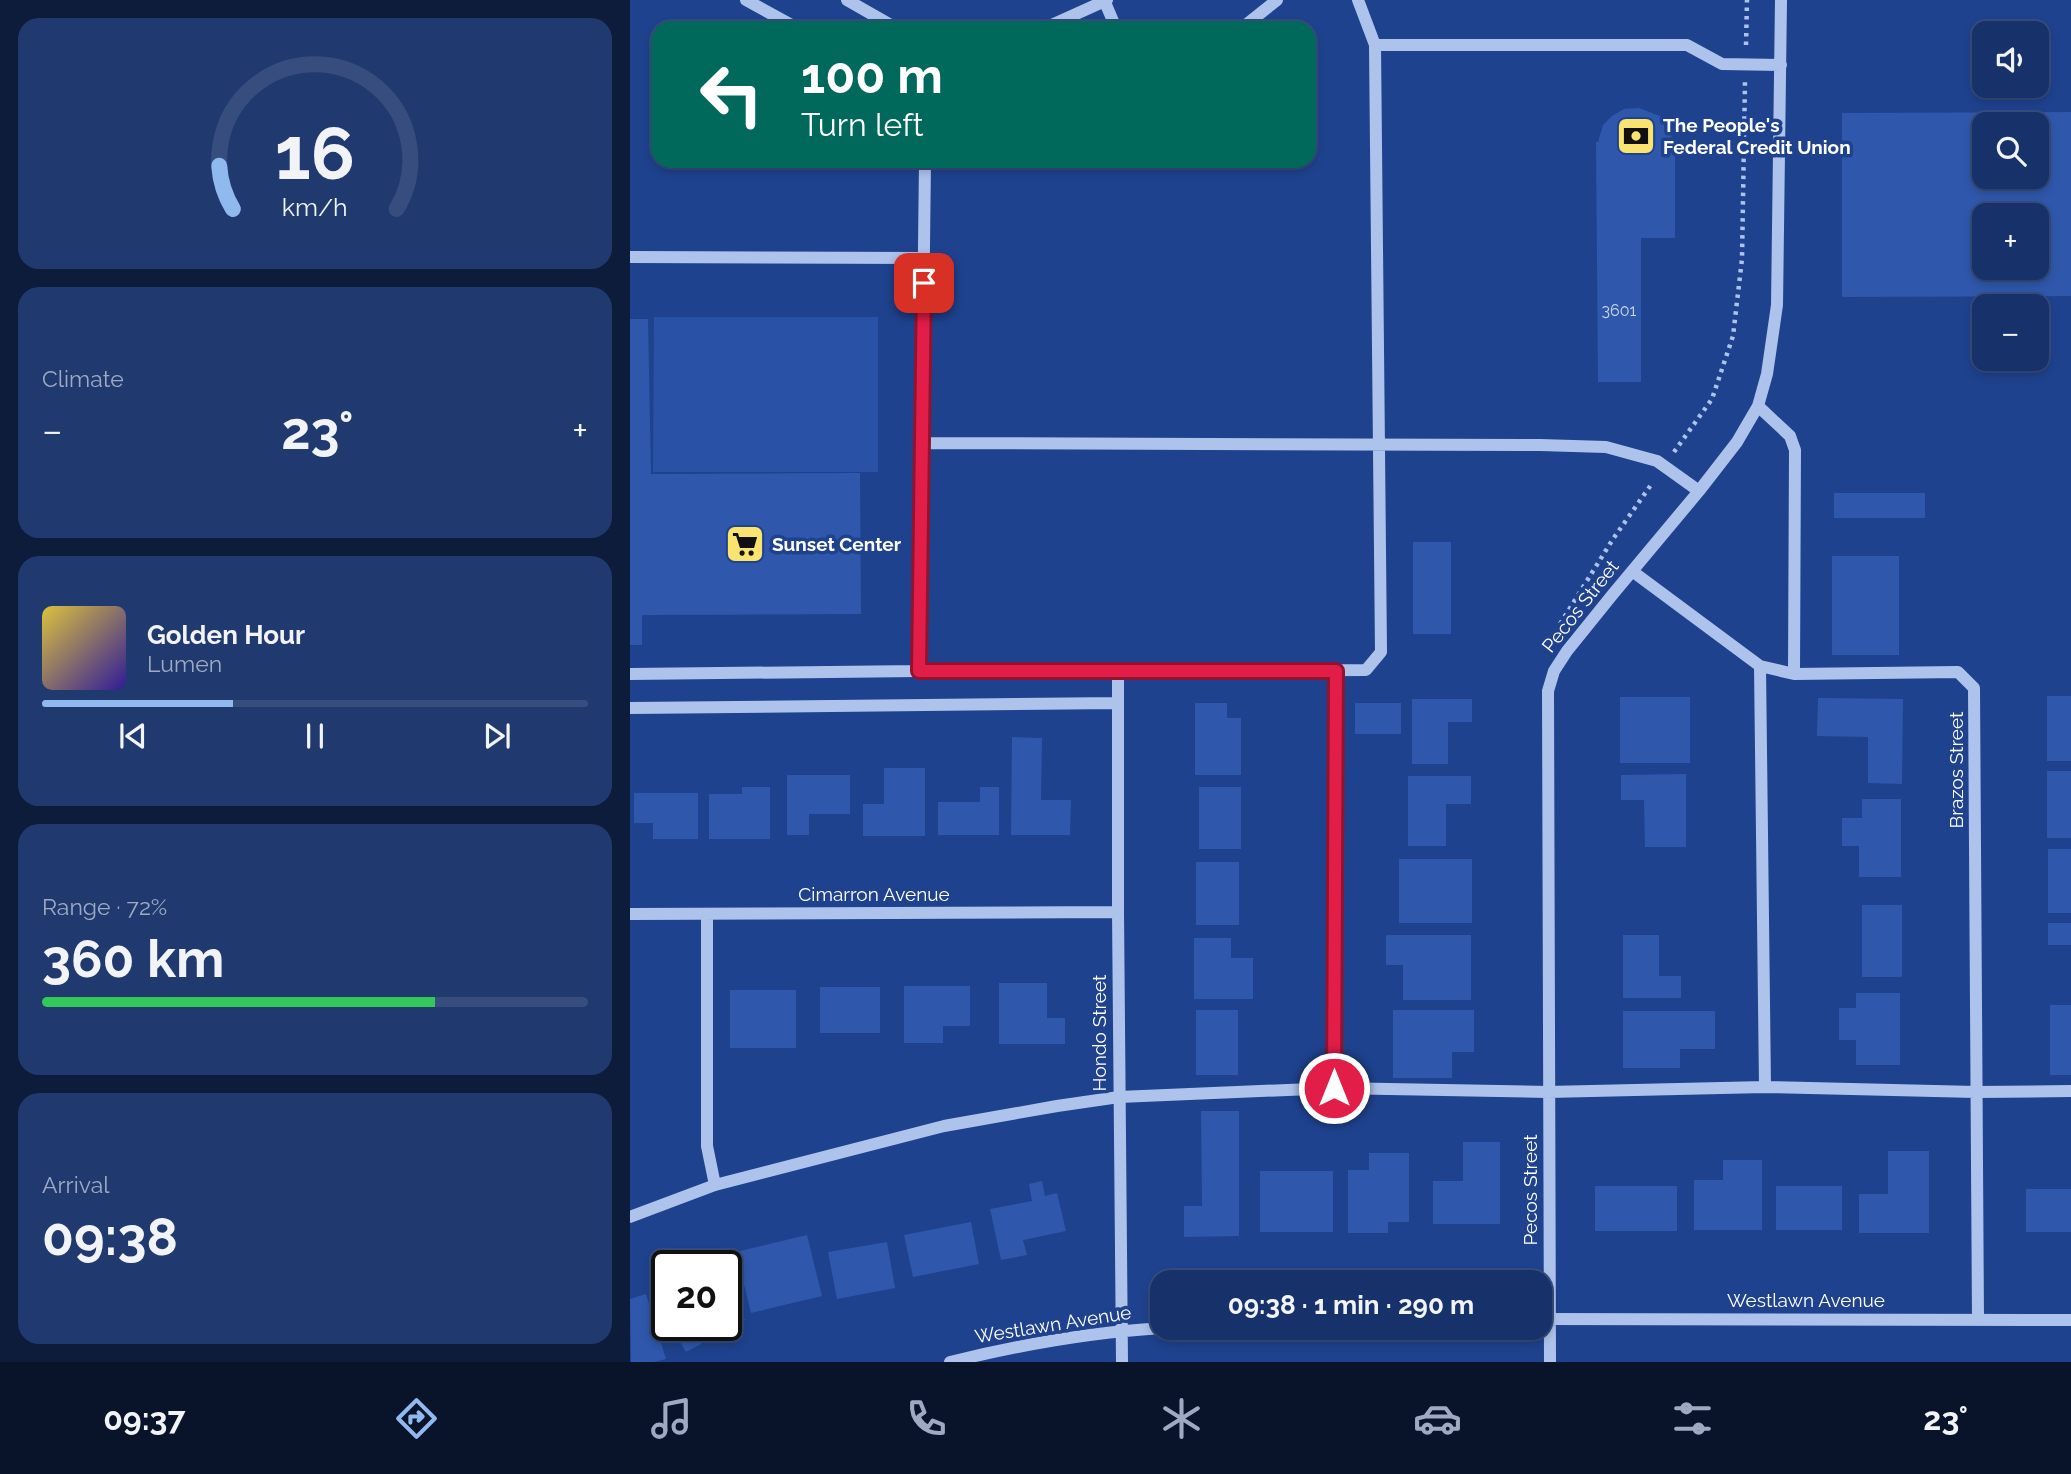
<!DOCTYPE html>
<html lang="en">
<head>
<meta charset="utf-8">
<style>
	body { margin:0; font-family:Raleway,sans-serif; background:#203a70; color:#f1f3f6; height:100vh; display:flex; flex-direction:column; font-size:26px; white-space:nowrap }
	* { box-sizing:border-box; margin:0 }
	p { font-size:23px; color:#9eaac1 }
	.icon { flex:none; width:38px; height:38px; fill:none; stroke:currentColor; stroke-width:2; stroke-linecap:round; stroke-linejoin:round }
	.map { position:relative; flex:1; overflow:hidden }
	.side { display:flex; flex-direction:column; gap:18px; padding:18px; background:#0d1c3a; width:630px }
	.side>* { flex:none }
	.banner { position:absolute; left:21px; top:21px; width:665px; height:147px; border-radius:21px; box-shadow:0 4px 10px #0003,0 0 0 2px #364d7e; background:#00695c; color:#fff; overflow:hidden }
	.fabs { position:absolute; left:1342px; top:21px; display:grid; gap:14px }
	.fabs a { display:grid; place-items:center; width:77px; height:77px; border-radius:14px; background:#17326a; box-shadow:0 4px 10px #0003,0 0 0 2px #364d7e; font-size:35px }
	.speed { position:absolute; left:21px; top:1250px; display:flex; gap:14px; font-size:35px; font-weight:700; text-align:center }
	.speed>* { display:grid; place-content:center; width:91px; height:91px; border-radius:50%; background:#17326a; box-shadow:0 4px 10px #0003,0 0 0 2px #364d7e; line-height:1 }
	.speed .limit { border:4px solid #111; border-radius:10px; background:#fff; color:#111 }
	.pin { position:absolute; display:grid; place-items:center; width:60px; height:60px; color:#fff; margin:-30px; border-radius:14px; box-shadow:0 4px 10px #0006 }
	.me { position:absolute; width:77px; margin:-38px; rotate:0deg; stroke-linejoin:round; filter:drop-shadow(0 0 5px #0008) }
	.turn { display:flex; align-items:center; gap:24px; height:147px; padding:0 35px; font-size:32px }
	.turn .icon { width:91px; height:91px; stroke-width:2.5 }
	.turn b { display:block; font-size:49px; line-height:60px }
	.big { font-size:52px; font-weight:700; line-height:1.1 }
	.side .widget { flex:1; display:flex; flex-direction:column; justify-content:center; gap:10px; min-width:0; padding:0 24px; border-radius:21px; background:#203a70 }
	.side .dial { align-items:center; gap:0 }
	.dial svg { height:182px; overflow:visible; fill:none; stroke:#364d7e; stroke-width:7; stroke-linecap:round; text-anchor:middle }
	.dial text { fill:#f1f3f6; stroke:none }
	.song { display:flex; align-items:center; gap:21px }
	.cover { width:84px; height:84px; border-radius:10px; background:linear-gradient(135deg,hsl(50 70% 55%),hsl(250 70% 35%)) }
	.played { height:7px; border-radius:4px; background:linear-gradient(90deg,#90b9f0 35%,#364d7e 35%) }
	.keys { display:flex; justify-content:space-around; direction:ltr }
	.heat { display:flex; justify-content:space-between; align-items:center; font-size:38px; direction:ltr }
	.charge { height:10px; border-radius:5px; background:linear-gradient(90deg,#34c759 72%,#364d7e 0) }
	.trip { position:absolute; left:520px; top:1270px; width:402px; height:70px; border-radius:21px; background:#17326a; box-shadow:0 4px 10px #0003,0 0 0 2px #364d7e; font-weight:700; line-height:70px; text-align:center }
	.tab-bar { display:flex; height:112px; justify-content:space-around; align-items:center; background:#09142a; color:#9eaac1 }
	.tab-bar .icon { width:49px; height:49px }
	.tab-bar .selected { color:#90b9f0 }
	.tab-bar b { font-size:32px; color:#f1f3f6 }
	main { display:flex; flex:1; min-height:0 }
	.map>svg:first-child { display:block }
</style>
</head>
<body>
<main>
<section class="side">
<div class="widget dial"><svg viewBox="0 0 100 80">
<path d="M14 69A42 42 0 1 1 86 69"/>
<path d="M14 69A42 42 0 0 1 8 50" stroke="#90b9f0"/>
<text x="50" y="56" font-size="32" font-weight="700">16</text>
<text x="50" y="72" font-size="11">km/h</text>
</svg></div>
<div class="widget"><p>Climate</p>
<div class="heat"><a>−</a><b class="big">23°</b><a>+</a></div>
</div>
<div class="widget">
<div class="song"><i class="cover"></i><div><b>Golden Hour</b><p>Lumen</p></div></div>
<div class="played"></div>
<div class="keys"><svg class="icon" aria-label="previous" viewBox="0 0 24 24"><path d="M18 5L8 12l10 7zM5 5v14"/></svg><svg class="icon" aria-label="pause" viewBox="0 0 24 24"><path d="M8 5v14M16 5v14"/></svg><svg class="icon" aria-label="next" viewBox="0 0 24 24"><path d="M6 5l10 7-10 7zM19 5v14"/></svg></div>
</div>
<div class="widget"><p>Range · 72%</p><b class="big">360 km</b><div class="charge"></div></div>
<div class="widget"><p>Arrival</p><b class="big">09:38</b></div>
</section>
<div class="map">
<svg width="1441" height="1362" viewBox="0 0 1441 1362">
	<rect width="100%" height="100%" fill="#1f428e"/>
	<path fill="#2952a6" d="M24,317h224v155h-225z"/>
	<path fill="#2f57ab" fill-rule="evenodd" d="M1009,108l21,8 7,7 6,18h2v97h-34v144h-43l-2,-240h2l5,-17 9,-9 12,-7z
		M1441,112v184l-229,1v-184zM1354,124h53v53h-53zM1354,215h53v53h-53z
		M0,319h18l3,155 209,-1 1,141 -219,1v30h-12z
		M1204,493h91v25h-91z
		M783,542h38v92h-38z
		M1202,556h67v99h-67z
		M1417,696h24v65h-24z
		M990,697h70v66h-70z
		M1188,698l85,1 -1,85 -34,-1v-46l-51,-1z
		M782,699h60v23h-24v42h-36z
		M565,703h32v15h14v57h-46z
		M725,703h46v31h-46z
		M382,737l30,1 -1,62h30l-1,35h-59z
		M254,768h41v68h-62v-32h21z
		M1417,771h24v67h-24z
		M1056,774v73h-41l-1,-47h-23v-25z
		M157,775h63v39h-41v21h-22z
		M778,776h63v28h-25v42h-38z
		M112,787h28v52h-61v-45h33z
		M350,787h19v48h-61v-33h42z
		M569,787h42v62h-42z
		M4,793h64v46h-45v-16h-19z
		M1232,799h39v78h-42v-31h-17v-28h20z
		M1418,849h23v64h-23z
		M769,859h73v64h-73z
		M566,862h43v63h-43z
		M1232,905h40v72h-40z
		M1418,923h23v22h-23z
		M756,935h85v65h-68v-35h-17z
		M993,935h36v41h22v22h-58z
		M564,938h37v20h22v41h-59z
		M369,983h48v35h18v26h-66z
		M274,986h66v40h-27v17h-39z
		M190,987h60v46h-60z
		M100,990h66v58h-66z
		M1226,993h44v72h-44v-25h-17v-32h17z
		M1420,1005h21v70h-21z
		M566,1010h42v65h-42z
		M763,1010h81v42h-22v26h-59z
		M993,1011h92v38h-35v19h-57z
		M571,1111h38v125l-55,1v-31h18z
		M833,1142h37v82h-67v-43h30z
		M1258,1151h41v82h-70v-39h29z
		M739,1153h40v69h-21v11h-40v-63h21z
		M1093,1160h39v70h-68v-50h29z
		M630,1171h73v61h-73z
		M412,1181l3,15 12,-3 9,38 -43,9 4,15 -26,5 -11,-51 42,-8 -3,-17z
		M965,1186h82v45h-82z
		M1146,1186h66v44h-66z
		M1396,1189h45v43h-45z
		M341,1222l8,42 -66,13 -9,-42z
		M177,1235l15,61 -71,17 -15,-61z
		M257,1242l8,46 -58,11 -9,-47z
		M96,1286l19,34 -59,32 -16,-27h56z
		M16,1294l20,65 -12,3h-23l-1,-63z"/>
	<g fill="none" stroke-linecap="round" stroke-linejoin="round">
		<path stroke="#aec3ec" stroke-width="4.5" stroke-dasharray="3.5 5" stroke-linecap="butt" d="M1116,45l1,-45
			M1044,452l38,-53 21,-63 9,-77 3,-178
			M930,624l53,-85 40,-57"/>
		<path stroke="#aec3ec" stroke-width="12" d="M116,0l51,28
			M217,0l49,28
			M474,0l12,28
			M415,28l62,-28
			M612,28l35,-28
			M745,45h312l35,19 59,1
			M295,161l-6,510h199v241l4,450
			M0,257l294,1
			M1128,406l32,30 5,14 -1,224
			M292,443l618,2 66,2 51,14 42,30
			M1002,571l128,95 34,8 164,-2 16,16 4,632
			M1130,666l5,421
			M488,671l248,-1 15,-18 -6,-607 -17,-45
			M0,674l289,-3
			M0,708l488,-5
			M0,914l488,-2
			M77,914v232l8,39
			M704,1088l2,-417
			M0,1217l85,-32 229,-59 113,-20 62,-9 215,-9 214,4 217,-5 211,5 95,-1
			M910,1319l531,1
			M320,1362c69,-17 142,-30 213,-34
			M920,1362l-2,-671 6,-20 13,-20 46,-57 86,-103 38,-49 21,-36 9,-32 10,-69 4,-305"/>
	</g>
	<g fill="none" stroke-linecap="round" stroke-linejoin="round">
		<g stroke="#92132f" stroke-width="18">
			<path id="route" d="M294,283l-5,388h417l-2,417"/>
		</g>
		<use href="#route" stroke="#e11d48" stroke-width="12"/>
	</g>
	<defs>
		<g id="bank-square" transform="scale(2.0125)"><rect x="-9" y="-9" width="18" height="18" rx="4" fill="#fae36e" stroke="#1f428e"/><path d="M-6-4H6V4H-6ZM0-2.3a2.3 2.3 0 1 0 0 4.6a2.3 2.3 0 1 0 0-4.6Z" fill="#111"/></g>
		<g id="supermarket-square" transform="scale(2.0125)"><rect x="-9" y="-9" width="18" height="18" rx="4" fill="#fae36e" stroke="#1f428e"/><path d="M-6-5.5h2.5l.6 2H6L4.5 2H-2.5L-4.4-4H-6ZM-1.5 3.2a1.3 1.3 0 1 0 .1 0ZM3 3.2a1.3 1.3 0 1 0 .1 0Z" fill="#111"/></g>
	</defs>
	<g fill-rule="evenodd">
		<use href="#bank-square" x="1006" y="136"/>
		<use href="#supermarket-square" x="115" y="544"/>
	</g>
	<g text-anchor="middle" stroke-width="7" stroke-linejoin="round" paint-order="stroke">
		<g font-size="16" fill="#cbd5ea">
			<text x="989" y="316">3601</text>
		</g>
		<g font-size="19" font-weight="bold" fill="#fff" stroke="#1f428e" text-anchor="start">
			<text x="1033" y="132">The People's<tspan x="1033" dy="22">Federal Credit Union</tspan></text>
			<text x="142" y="551">Sunset Center</text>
		</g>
		<g font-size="19" fill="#fff" stroke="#1f428e">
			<text transform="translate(950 606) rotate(-52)" y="7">Pecos Street</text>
			<text transform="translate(1326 770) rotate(-90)" y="7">Brazos Street</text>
			<text x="244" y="901">Cimarron Avenue</text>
			<text transform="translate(469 1033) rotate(-90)" y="7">Hondo Street</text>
			<text transform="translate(900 1190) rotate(-90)" y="7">Pecos Street</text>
			<text x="1176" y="1307">Westlawn Avenue</text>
			<text transform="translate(423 1324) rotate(-9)" y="7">Westlawn Avenue</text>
		</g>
	</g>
</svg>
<div class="fabs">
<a><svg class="icon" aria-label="sound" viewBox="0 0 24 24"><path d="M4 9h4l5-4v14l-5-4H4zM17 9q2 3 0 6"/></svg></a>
<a><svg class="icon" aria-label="search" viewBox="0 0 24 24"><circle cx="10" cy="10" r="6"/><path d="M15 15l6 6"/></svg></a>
<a>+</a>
<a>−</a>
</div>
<div class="speed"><div class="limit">20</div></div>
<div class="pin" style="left:294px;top:283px;background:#d93025"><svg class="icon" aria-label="arrive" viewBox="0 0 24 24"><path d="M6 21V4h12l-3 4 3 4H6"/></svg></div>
<svg class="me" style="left:704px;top:1088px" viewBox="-20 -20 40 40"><circle r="17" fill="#e11d48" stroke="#fff" stroke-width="3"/><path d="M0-11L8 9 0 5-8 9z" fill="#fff"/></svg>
<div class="trip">09:38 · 1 min · 290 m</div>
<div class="banner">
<div class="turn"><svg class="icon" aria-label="left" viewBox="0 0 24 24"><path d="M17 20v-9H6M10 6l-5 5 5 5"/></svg><div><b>100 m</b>Turn left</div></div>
</div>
</div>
</main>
<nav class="tab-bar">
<b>09:37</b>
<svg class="icon selected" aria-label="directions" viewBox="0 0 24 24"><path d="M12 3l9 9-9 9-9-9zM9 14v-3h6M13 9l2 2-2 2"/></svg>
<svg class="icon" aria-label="music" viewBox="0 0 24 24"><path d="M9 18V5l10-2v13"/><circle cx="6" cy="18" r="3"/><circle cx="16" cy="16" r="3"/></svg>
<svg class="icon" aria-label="phone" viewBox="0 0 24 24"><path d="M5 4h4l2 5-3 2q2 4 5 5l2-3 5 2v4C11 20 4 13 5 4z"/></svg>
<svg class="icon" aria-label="climate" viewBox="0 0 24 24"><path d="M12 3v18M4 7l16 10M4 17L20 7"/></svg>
<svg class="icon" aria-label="car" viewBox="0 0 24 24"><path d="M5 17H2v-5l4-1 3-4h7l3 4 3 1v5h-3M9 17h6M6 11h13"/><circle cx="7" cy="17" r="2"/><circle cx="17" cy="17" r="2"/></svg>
<svg class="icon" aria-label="filters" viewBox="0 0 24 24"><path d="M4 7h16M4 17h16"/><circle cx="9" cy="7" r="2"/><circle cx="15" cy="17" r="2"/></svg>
<b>23°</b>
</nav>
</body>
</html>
